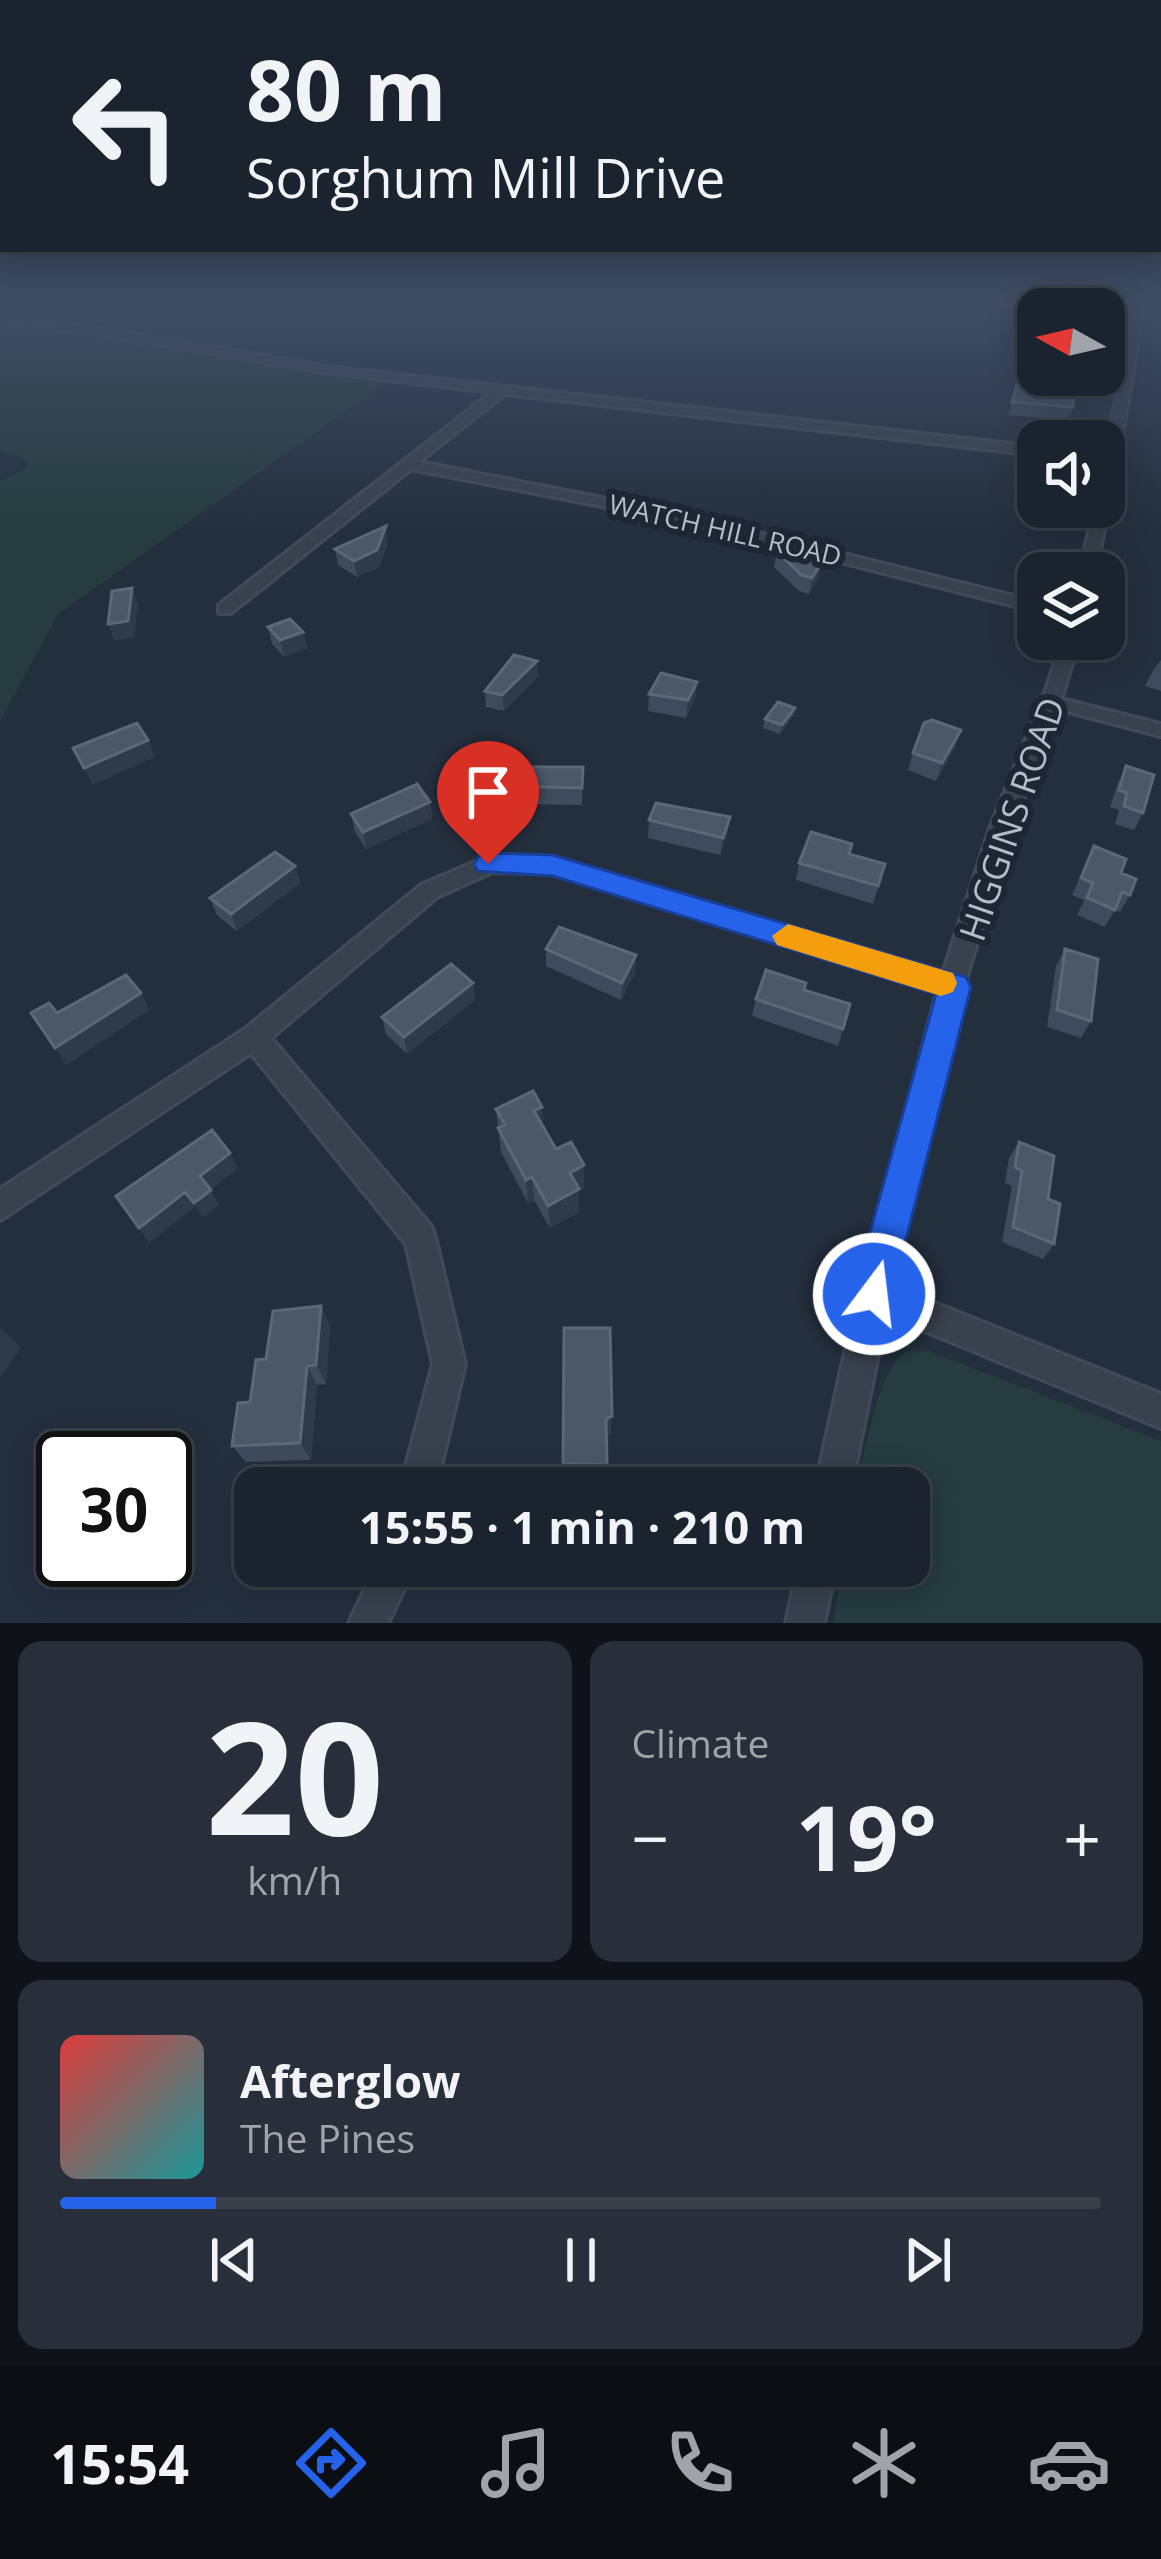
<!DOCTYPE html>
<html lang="en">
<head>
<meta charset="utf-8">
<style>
	body { margin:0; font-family:"Open Sans",sans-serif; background:#282f3a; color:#f1f3f6; height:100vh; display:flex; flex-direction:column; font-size:45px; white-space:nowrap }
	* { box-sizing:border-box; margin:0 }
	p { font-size:39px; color:#a0a4aa }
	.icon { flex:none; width:66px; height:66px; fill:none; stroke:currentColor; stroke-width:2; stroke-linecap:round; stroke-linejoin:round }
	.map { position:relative; height:1623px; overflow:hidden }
	.sheet { display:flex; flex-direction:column; gap:18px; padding:18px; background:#0f1319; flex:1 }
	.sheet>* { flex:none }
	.guide { position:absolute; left:0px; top:0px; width:1161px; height:252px; box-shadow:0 6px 30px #0003,0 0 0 3px #39404a; background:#1b232e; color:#f1f3f6; overflow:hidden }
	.needle { width:78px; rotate:278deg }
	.tools { position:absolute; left:1017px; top:288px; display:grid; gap:24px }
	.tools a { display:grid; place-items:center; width:108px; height:108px; border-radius:24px; background:#1b232e; box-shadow:0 6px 30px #0003,0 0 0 3px #39404a; font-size:60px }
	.speed { position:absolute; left:36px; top:1431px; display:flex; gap:24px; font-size:60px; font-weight:700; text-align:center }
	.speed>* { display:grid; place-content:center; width:156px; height:156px; border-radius:50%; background:#1b232e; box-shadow:0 6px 30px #0003,0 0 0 3px #39404a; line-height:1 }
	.speed .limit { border:6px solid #111; border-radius:18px; background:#fff; color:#111 }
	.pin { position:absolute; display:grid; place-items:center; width:102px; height:102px; color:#fff; margin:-123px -51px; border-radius:50% 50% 50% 0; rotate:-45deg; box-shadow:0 0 12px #0007 }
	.pin .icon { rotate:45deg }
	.me { position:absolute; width:132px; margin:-66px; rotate:15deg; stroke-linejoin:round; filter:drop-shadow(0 0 9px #0008) }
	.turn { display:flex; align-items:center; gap:42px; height:252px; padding:0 48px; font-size:54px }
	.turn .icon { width:156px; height:156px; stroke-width:2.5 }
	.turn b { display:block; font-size:84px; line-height:102px }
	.big { font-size:90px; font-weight:700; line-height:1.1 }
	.sheet .widget { flex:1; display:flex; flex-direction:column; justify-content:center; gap:18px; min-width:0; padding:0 42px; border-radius:24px; background:#282f3a }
	.sheet .dial { align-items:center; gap:0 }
	.dial b { font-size:156px; line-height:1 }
	.song { display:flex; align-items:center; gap:36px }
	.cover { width:144px; height:144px; border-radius:18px; background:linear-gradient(135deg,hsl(0 70% 55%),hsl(180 70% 35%)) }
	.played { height:12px; border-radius:6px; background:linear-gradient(90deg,#2563eb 15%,#39404a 15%) }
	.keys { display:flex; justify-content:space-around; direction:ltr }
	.heat { display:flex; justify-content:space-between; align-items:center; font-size:66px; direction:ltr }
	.sheet .tiles { flex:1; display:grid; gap:18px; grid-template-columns:1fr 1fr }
	.widget:last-child { grid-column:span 2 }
	.trip { position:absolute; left:234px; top:1467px; width:696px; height:120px; border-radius:24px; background:#1b232e; box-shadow:0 6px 30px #0003,0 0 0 3px #39404a; font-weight:700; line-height:120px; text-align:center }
	.tab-bar { display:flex; height:192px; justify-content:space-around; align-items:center; background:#0b0e12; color:#a0a4aa }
	.tab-bar .icon { width:84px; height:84px }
	.tab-bar .active { color:#2563eb }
	.tab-bar b { font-size:54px; color:#f1f3f6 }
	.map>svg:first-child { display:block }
</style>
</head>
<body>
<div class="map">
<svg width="1161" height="1623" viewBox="0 0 1161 1623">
	<rect width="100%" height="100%" fill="#242f3e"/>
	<path fill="#263c3f" d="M0,321l394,56 -336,237 -58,107v-241l28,-12 -2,-9 -26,-9z
		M907,1351h22l232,90v182h-328l10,-57h66v-78h-51c6,-34 20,-120 49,-137z"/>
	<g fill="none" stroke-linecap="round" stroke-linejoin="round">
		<path fill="#17263c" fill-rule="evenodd" d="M1013,307l29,2h-4v6z
			M1104,321l7,2v6h-7z"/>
		<g stroke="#414a57" stroke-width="6">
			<path id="minor" d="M1134,307h10l-33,191 -7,4v-41z
				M0,318l91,9 231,39 716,81v8l-533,-61 -86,68 255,50 364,90v10l-364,-92 -263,-51 -180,144h-12v-8l273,-213 -170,-20 -231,-39 -91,-9z
				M1104,503l5,4 -14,66h-16l16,-66h9z
				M1062,639h18l-19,60 100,25v12l-103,-27 -45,117 -48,156 2,5 -6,8 -69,291 269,108v34l-275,-113 -35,173h-36l43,-194 79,-302 -384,-119 -61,-1 -55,25 -166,141 160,188 4,11 30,127 -29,124h-36l33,-124 -27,-120 -155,-191 -251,167v-31l245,-160 176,-144 68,-29 64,1 390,116 48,-147 56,-139z
				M376,1566h39l-27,57h-39z
				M798,1566h38l-12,57h-38z"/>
		</g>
		<use href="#minor" fill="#38414e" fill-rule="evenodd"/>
	</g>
	<path fill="#3f4b5c" d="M1028,369l45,38 -4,13 -61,-5 11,-37 6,1z
		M388,542l-9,25 -22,10 -19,-12 -3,-16z
		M777,551l44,12 -3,16 -9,15 -10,-3 -25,-24z
		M268,627l35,5 4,16 -23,9 -12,-13z
		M1161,660v31l-16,-5 9,-17z
		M538,677l-34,34 -18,-4 -1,-16z
		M697,682l-2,17 -9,19 -38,-7 1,-17z
		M795,708l-2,8 -13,18 -17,-6 2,-9z
		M961,730l-6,18 -19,33 -28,-11 5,-17z
		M1126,766l17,47 -9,17 -19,-6 4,-14 -9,-3 8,-24z
		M583,767l-1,38 -72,-1 -2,-18z
		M430,802l2,17 -66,30 -11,-17 -4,-18z
		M730,817l-3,18 -7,20 -72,-17 1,-18z
		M1094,846l27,27 9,22 -10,17 -5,-2 -10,17 -28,-12 7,-15 -12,-5z
		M849,854l36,10 -12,40 -77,-24 3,-17z
		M300,883l-63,48 -20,-16 -7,-17z
		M546,949l90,6 -1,18 -14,27 -75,-34z
		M1065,949l26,72 -10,17 -34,-11 9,-61z
		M473,983l2,17 -68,54 -21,-20 -4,-17z
		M756,999l94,5 -12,42 -86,-30z
		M542,1107l1,19 13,23 28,16v23l-5,3v21l-29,16 -16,-28 -6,3 -27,-51 -5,-43z
		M1019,1142l29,57 6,45 -11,15 -41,-17 10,-56 -7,-3 4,-25z
		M330,1326l-4,58 -9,1 -6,75 -65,2 -14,-16 34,-87z
		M564,1328l47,106 -5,2v45h-43z"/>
	<path fill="#2f3b4b" d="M386,526l2,16 -9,25 -22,10 -3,-16z
		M821,563l-3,16 -9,15 3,-16z
		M132,588l6,16 -4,34 -20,2 -6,-16z
		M303,632l4,16 -23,9 -4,-17z
		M537,661l1,16 -34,34 -2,-16z
		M697,682l-2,17 -9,19 2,-18z
		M795,708l-2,8 -13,18 2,-9z
		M961,730l-6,18 -19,33 6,-18z
		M148,740l7,17 -63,28 -8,-17z
		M430,802l2,17 -66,30 -3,-17z
		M730,817l-3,18 -7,20 3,-17z
		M295,866l5,17 -63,48 -6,-17z
		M636,955l-1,18 -14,27 1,-17z
		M473,983l2,17 -68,54 -3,-17z
		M141,993l9,17 -84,55 -11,-17z
		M542,1107l1,24 -9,-20z
		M230,1153l8,15 -30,24 -8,-16z
		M584,1165v23l-5,3v21l-29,16 -2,-22 22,-33z
		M532,1177l2,23 -6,3 -2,-23z
		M211,1190l8,15 -16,13 -9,-15z
		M185,1192l10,15 -46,36 -10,-15z
		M321,1306l9,20 -4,58 -10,-19z
		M0,1328l21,19 -21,31z
		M307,1366l10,19 -6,75 -11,-17z
		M612,1416l-1,18 -6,3 1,-18z"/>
	<path fill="#4b5868" stroke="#5c6777" stroke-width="3" d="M1028,369l10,2v4h40l-5,32 -61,-5 7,-24 8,1z
		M386,526l-9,24 -23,11 -19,-12z
		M777,551l44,12 -9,15 -11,-3z
		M132,588l-4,33 -20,3 4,-33z
		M290,619l13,13 -23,8 -12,-13z
		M514,655l23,6 -35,34 -17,-4z
		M661,673l36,9 -9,18 -39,-6z
		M778,702l17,6 -13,17 -17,-6z
		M932,720l29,10 -19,33 -29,-10 11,-30z
		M137,723l11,17 -64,28 -11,-20z
		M1126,766l28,9 -11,38 -19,-7 3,-13 -8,-3z
		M511,767h72l-1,21 -74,-2z
		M417,784l13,18 -67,30 -12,-18z
		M656,803l74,14 -7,21 -74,-18z
		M811,832l41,12 -3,10 36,10 -7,22 -79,-23z
		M1094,846l32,13 -5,14 15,6 -6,16 -8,-3 -7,18 -28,-12 6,-15 -12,-5z
		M275,852l20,14 -64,48 -21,-16z
		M559,927l77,28 -14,28 -76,-34z
		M1065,949l33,10 -7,62 -34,-11z
		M451,964l22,19 -69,54 -22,-20z
		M766,970l40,13 -2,7 46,14 -7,25 -87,-30z
		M126,975l15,18 -86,55 -24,-35 18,-10 8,10z
		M533,1091l9,16 -8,4 22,38 15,-7 13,23 -14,8 9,16 -31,17 -16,-29 -6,3 -28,-52 7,-3 -9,-16z
		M212,1130l18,23 -30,23 11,14 -17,13 -9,-11 -46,36 -23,-32z
		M1019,1142l35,14 -6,43 12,5 -6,40 -41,-17 9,-56 -7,-4z
		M321,1306l-5,59 -9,1 -7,77 -68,3 6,-43 12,-1 6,-42 10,-1 7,-48z
		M564,1328h46l2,88 -6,3 1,46 -44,-1z"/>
	<linearGradient id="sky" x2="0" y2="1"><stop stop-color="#141a22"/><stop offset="0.57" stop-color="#3f4d63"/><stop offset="1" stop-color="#3f4d63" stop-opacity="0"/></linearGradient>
	<rect width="1161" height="534" fill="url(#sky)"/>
	<path fill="#2563eb" stroke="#184099" stroke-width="3" d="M488,853l65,2 413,122 5,10 -83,322 -14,6 -15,-6 -6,-15 83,-300 -383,-118 -75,-5 -4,-7 4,-7z"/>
	<path fill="#f59e0b" d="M788,924l165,49 4,10 -4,9 -12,4 -164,-51 -5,-9z"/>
	<g text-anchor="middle" stroke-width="12" stroke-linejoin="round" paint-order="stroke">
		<g font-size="27" fill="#b4bcc9" stroke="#1d2633">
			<text transform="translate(725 531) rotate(13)" y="9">WATCH HILL ROAD</text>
		</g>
		<g font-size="36" fill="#b4bcc9" stroke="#1d2633">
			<text transform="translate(1012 819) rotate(-71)" y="13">HIGGINS ROAD</text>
		</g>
	</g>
</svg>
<div class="tools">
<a><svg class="needle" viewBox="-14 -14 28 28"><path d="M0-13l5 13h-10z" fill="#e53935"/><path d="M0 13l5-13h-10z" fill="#a0a4aa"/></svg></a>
<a><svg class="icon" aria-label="sound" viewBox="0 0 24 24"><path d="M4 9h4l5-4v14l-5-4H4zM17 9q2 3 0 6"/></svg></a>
<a><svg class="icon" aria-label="layers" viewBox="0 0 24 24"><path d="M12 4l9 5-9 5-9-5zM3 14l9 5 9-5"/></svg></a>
</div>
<div class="speed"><div class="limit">30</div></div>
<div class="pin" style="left:488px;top:864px;background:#d93025"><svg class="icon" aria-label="arrive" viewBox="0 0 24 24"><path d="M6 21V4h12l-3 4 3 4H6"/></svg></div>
<svg class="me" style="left:874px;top:1294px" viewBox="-20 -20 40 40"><circle r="17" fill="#2563eb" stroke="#fff" stroke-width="3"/><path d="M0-11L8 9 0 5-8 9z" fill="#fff"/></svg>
<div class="trip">15:55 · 1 min · 210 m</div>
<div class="guide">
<div class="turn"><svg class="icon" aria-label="left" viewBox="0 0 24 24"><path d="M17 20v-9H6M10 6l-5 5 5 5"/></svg><div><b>80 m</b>Sorghum Mill Drive</div></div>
</div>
</div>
<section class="sheet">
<div class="tiles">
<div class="widget dial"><b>20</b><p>km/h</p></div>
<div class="widget"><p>Climate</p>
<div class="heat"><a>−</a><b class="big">19°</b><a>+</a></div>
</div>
<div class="widget">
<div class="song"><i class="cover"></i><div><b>Afterglow</b><p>The Pines</p></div></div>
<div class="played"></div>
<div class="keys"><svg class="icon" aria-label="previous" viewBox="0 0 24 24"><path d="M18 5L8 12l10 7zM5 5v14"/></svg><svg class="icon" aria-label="pause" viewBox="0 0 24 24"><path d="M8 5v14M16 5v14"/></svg><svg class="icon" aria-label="next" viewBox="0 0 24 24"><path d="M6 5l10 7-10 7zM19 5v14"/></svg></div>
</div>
</div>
</section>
<nav class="tab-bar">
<b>15:54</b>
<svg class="icon active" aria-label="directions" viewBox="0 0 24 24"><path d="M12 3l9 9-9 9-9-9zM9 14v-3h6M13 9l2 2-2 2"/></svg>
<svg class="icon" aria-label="music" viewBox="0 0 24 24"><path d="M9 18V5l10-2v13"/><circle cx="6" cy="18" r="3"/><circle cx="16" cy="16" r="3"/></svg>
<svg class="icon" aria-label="phone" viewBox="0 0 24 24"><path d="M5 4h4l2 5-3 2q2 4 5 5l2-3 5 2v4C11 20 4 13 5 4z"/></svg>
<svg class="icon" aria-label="climate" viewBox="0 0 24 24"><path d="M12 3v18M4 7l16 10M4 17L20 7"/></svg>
<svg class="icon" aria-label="car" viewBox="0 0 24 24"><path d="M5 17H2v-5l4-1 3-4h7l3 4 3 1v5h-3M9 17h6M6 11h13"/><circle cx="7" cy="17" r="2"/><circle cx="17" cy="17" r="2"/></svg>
</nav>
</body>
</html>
